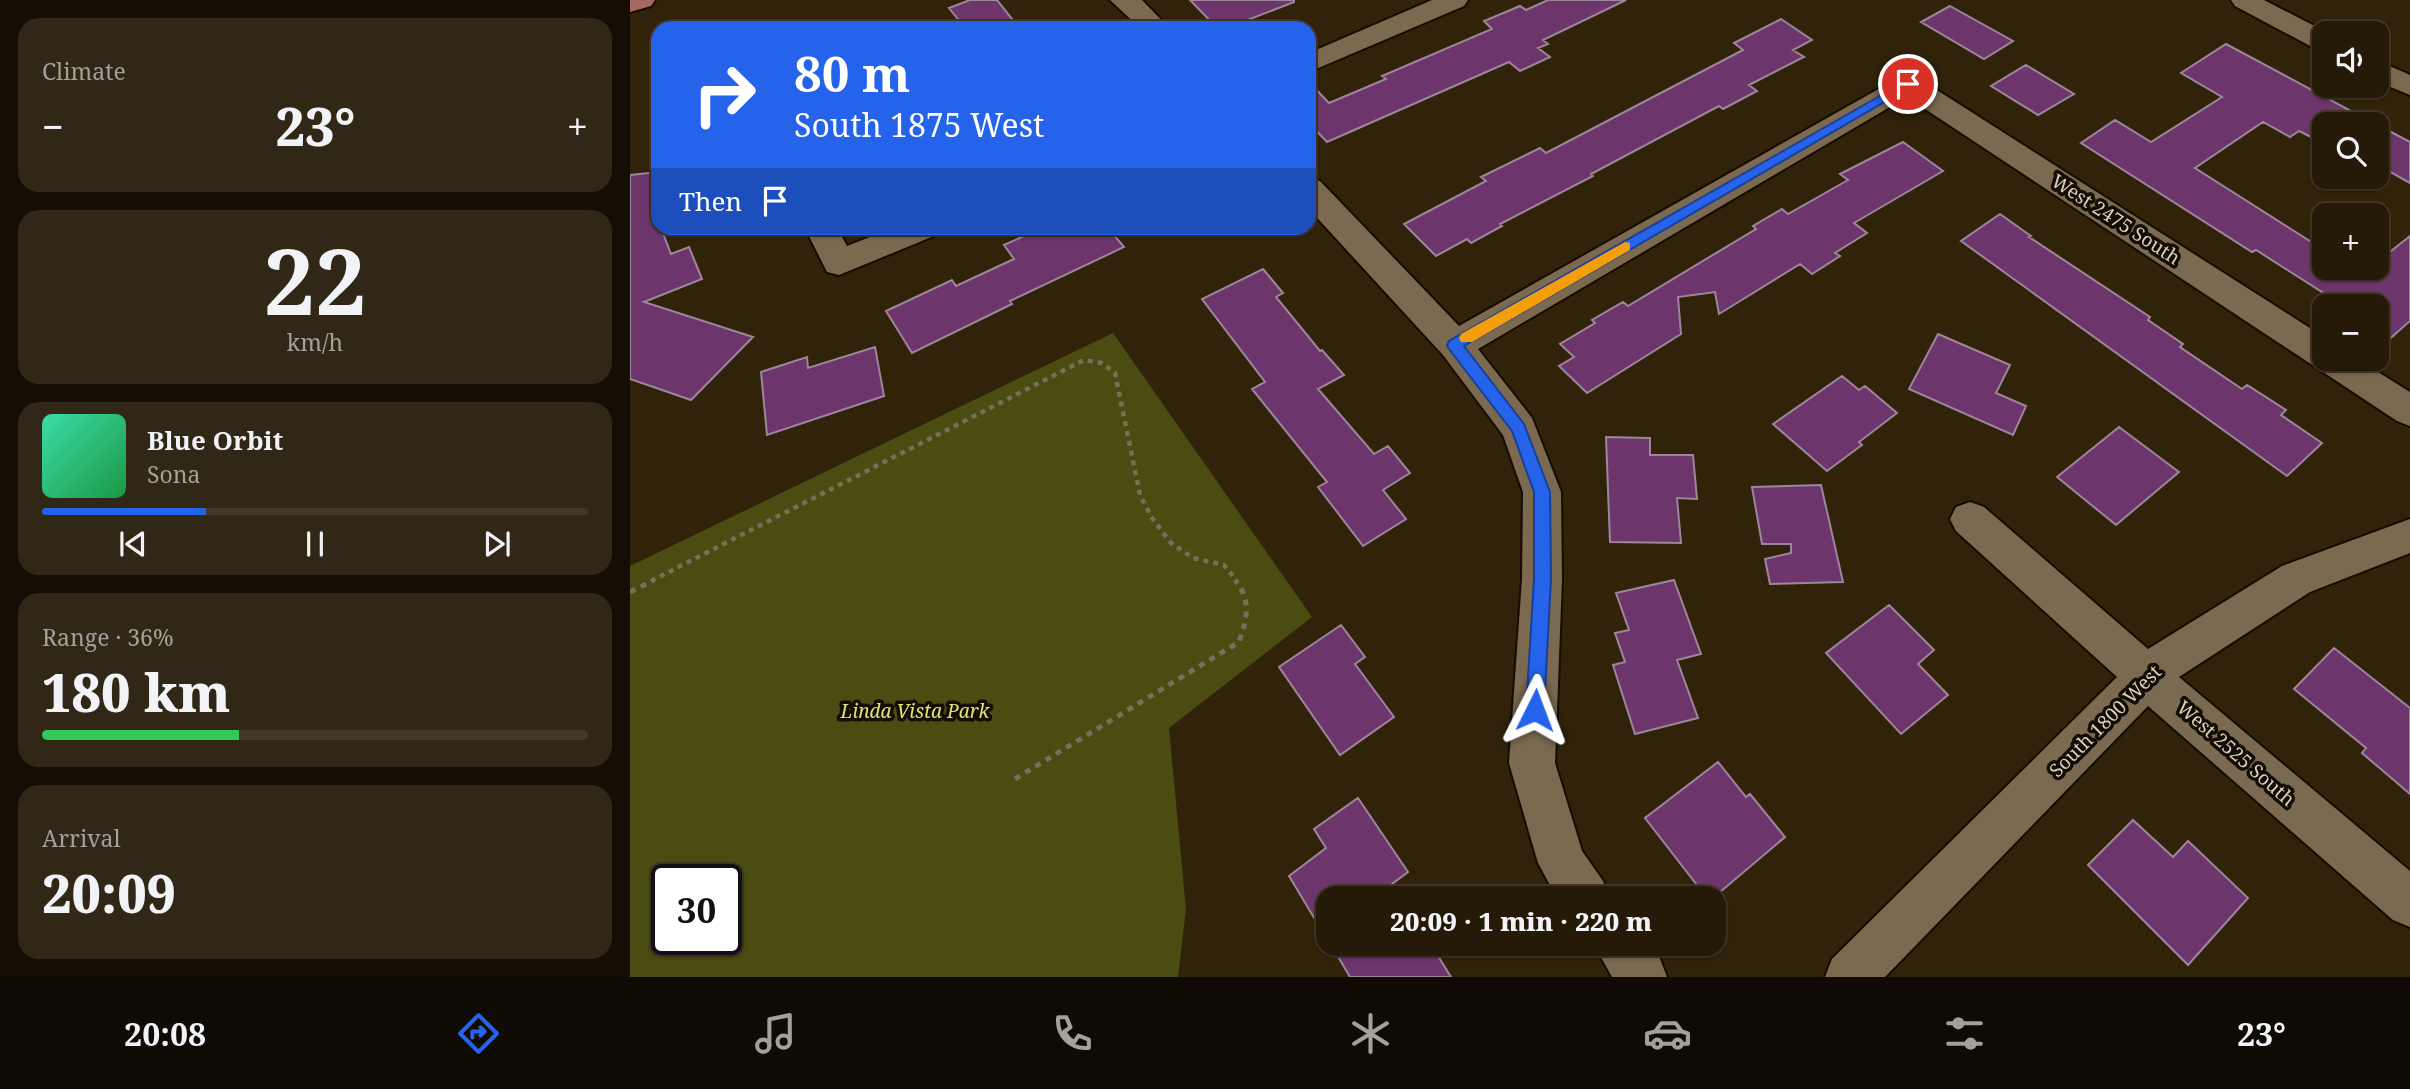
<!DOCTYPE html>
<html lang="en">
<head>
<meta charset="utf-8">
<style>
	body { margin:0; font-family:"Noto Serif",serif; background:#312716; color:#f1f3f6; height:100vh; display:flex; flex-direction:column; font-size:26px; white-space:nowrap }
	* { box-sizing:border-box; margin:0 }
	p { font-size:23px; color:#a3a19c }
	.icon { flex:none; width:38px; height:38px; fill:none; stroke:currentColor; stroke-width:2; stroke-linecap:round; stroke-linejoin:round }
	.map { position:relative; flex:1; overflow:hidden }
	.panel { display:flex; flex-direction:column; gap:18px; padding:18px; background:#140e04; width:630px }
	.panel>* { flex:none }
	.banner { position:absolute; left:21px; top:21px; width:665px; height:214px; border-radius:21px; box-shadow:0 2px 5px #0004,0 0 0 2px #423829; background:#2563eb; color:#fff; overflow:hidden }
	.fabs { position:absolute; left:1682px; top:21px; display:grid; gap:14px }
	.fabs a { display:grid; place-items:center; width:77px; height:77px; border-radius:14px; background:#251a08; box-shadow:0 2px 5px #0004,0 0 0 2px #423829; font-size:35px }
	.speed { position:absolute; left:21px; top:864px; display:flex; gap:14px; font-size:35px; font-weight:700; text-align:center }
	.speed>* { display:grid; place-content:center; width:91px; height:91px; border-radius:50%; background:#251a08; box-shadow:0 2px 5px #0004,0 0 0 2px #423829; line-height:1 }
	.speed .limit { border:4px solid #111; border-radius:10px; background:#fff; color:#111 }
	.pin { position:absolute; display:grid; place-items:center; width:60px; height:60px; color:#fff; margin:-30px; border:4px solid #fff; border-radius:50%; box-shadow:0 2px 7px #0007 }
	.me { position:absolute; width:77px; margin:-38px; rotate:3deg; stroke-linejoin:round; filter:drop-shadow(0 0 5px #0008) }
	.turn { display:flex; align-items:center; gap:24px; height:147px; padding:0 28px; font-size:32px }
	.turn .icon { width:91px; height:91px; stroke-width:2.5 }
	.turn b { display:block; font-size:49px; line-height:60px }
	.then { display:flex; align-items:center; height:66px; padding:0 28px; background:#0003; gap:14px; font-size:26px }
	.big { font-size:52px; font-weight:800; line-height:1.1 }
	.panel .widget { flex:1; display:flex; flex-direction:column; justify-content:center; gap:10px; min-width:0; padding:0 24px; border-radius:21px; background:#312716 }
	.panel .dial { align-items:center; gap:0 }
	.dial b { font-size:91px; line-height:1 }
	.song { display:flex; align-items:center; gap:21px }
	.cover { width:84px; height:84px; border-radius:10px; background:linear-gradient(135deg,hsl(160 70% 55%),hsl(140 70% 35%)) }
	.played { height:7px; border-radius:4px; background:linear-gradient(90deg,#2563eb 30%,#423829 30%) }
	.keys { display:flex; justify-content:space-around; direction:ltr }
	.heat { display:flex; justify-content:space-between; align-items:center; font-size:38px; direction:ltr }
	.charge { height:10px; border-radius:5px; background:linear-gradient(90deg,#34c759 36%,#423829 0) }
	.trip { position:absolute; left:686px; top:886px; width:410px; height:70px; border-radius:21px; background:#251a08; box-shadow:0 2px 5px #0004,0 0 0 2px #423829; font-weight:800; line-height:70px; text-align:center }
	.tab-bar { display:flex; height:112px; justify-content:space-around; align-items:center; background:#0f0a03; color:#a3a19c }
	.tab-bar .icon { width:49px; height:49px }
	.tab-bar .selected { color:#2563eb }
	.tab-bar b { font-size:32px; color:#f1f3f6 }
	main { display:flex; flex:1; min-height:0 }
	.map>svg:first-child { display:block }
</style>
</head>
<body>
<main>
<section class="panel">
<div class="widget"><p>Climate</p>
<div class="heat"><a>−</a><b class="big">23°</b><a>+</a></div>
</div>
<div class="widget dial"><b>22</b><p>km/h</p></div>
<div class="widget">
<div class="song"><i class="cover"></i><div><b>Blue Orbit</b><p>Sona</p></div></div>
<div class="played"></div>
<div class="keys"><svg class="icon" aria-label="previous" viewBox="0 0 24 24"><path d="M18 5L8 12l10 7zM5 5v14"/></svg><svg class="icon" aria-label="pause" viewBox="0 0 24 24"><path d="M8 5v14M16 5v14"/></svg><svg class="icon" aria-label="next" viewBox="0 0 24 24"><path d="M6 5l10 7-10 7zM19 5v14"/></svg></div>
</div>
<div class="widget"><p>Range · 36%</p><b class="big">180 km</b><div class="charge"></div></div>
<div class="widget"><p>Arrival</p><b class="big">20:09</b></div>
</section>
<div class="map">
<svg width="1780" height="977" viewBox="0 0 1780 977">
	<rect width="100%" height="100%" fill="#31220a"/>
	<path fill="#4b4c12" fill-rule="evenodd" d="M483,333l199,284 -143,111 17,181 -8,68h-548v-411zM37,880h59v60h-59z"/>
	<path fill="#6c356b" stroke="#9d869c" stroke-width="2" d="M340,0h27l22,28h-54l-16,-20z
		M560,0h104v2l-67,26h-10z
		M918,0h78l-83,40 5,4 -10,4 12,9 -30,14 -11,-9 -182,80 -18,-19v-41l20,21 57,-24 -4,-3 110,-47 -8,-8 36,-15 6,4z
		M1320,6l63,35 -29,18 -63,-37z
		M1151,19l31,21 -19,10 11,7 -55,28 8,6 -34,18 -4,-3 -128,68 2,2 -93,48 2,2 -31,17 -4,-4 -31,17 -32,-32 82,-43 -5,-4 59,-29 6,5 197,-103 -9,-7z
		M1596,44l127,68 -18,12h-11v9l-9,6 -16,-8 -9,6 -27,-15 -68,46 129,82v18h52v-5l34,-27v85l-34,30v-45h-32l-88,-56 -4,2 -171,-109 34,-23 36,22 71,-45 -41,-24z
		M1396,65l48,29 -36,21 -47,-29z
		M1746,124l34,18v41l-34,-19z
		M1273,142l40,29 -89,52 13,10 -32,20 5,3 -28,18 -12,-10 -81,50 -4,-22 -37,5 3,37 -94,59 -28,-27 15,-9 -14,-13 35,-21 -3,-3 31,-18 5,4 128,-77 -3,-3 29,-17 6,5 60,-34 -8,-6z
		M28,172v56h3l10,26 18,-7 13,32 -58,23 109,35 -62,63 -61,-21v-204z
		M1370,214l31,22 -2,1 121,80 -2,3 35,24 -3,3 62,42 5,-4 39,25 -5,5 41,28 -35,33 -326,-235z
		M412,228h66l16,19 -114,54 2,3 -100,49 -26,-42 66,-31 4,6 58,-27 -10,-14z
		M633,269l20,24 -7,4 44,54 2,-1 22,25 -26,14 56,65 14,-8 22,27 -27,17 23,29 -43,27 -45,-59 9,-5 -75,-93 13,-7 -63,-83z
		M1308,334l72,31 -14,28 30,13 -13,29 -104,-46z
		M245,347l9,49 -117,39 -6,-63 46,-15 1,11z
		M1212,376l17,14 6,-4 32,27 -38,29 3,3 -35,26 -54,-47z
		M1489,427l60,45 -63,53 -59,-48z
		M976,437l44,1v17h43l4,44 -20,-1 4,45 -71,-1z
		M1191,485l22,97 -73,2 -5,-25 26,-6v-9h-29l-10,-57z
		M1044,580l27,74 -24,6 21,58 -63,16 -22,-69 12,-3 -10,-29 14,-3 -13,-37z
		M1259,605l45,45 -16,14 30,31 -47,39 -75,-81z
		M711,625l24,32 -10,7 39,53 -54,38 -61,-88z
		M1704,648l76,60v86l-48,-41 4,-5 -72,-59z
		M1088,762l28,35 4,-3 35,43 -72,61h-6l-62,-80z
		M728,798l50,74 -24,18 5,8h-61v43l-39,-65 37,-28 -12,-19z
		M1503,820l40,37 15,-16 60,57 -60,67 -100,-100z
		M700,943h100l21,34h-101z"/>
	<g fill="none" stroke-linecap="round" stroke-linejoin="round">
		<g stroke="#180b00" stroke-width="4">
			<path id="minor" d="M480,0h32l27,28h-29z
				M802,0h36l-4,6 -155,66v-19z
				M1601,0h33l64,33h-4v17l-10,-2 -79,-42z
				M1746,60l34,15v20l-34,-14z
				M1278,75l10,3 406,259v22h33l53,33v34l-13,-5 -490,-324 -429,252 54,69 29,74 1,87 -7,184 27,88 21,30 7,17h-53l-19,-35 -29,-100 13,-184 1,-87 -20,-57 -60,-80 -134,-146v-31l11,3 139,145 439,-248z
				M175,228h32l10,18 46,-18h46l-5,8 -95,39 -12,-3z
				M1340,502l14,5 164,142 134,-83 128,-47v34l-100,39 -131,85 231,194v56l-17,-7 -245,-214 -263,271h-60l7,-18 285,-282 -161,-146 -6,-12 6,-12z
				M963,943h55l12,16 7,18h-55z"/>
		</g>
		<g stroke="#180b00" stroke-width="4">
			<path id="major" d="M0,0h25l-4,6 -21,6z"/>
		</g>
		<path stroke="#7a6d59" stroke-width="4.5" stroke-dasharray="5 5" stroke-linecap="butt" d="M21,581l433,-221 18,3 13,10 25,122 12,23 19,25 22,15 31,7 13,16"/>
		<path stroke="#7a6d59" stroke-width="5" stroke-dasharray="6 6" stroke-linecap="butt" d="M0,592l24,-12
			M385,779l224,-137c8,-24 13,-41 -4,-62"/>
		<use href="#minor" fill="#7b6950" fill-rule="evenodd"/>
		<use href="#major" fill="#a66763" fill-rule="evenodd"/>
	</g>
	<path fill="#2563eb" stroke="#184099" stroke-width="2" d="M1278,80l4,1v5l-448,260 60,78 26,68 1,87 -7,131 -3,7 -6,2 -6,-2 -3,-7 8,-131v-87l-22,-61 -63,-82 -2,-4 2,-4z"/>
	<path fill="#f59e0b" d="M995,242l5,1v7l-158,92h-11l-2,-4 2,-4z"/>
	<g text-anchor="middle" stroke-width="7" stroke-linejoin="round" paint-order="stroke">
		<g font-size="19" fill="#dad0c2" stroke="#130d04">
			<text transform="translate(1486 219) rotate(33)" y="7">West 2475 South</text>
			<text transform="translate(1475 721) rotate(-45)" y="7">South 1800 West</text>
			<text transform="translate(1606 753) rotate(41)" y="7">West 2525 South</text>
		</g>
		<g font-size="19" font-style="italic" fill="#e3e675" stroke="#130d04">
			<text x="285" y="718">Linda Vista Park</text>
		</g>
	</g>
</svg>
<div class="fabs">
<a><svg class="icon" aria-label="sound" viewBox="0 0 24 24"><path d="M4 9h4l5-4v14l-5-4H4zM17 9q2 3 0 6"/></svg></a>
<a><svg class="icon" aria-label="search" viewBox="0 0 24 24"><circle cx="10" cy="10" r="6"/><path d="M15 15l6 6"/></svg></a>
<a>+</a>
<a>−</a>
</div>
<div class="speed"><div class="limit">30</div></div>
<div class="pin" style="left:1278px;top:84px;background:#d93025"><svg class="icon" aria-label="arrive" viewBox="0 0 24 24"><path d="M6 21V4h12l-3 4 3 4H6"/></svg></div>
<svg class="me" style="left:905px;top:710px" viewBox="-20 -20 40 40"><path d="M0-17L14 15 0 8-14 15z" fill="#2563eb" stroke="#fff" stroke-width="4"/></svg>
<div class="trip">20:09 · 1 min · 220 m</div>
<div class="banner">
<div class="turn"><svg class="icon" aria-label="right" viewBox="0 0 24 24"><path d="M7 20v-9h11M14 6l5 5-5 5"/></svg><div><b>80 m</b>South 1875 West</div></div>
<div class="then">Then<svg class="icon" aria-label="arrive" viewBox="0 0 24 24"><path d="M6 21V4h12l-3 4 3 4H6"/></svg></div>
</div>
</div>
</main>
<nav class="tab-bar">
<b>20:08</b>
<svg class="icon selected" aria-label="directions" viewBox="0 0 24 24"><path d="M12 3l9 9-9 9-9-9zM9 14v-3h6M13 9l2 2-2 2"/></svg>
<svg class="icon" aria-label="music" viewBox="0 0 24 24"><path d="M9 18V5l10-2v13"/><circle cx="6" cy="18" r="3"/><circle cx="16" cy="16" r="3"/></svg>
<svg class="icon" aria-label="phone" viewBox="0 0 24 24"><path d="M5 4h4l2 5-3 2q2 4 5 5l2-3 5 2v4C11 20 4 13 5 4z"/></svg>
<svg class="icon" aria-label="climate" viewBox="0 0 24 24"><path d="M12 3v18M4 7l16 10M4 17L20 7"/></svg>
<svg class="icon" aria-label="car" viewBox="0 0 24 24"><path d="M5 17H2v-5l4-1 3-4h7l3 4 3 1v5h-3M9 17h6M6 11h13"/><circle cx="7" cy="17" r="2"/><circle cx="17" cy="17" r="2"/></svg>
<svg class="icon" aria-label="filters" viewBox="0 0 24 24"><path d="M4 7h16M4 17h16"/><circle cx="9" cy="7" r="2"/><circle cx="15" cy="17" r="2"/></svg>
<b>23°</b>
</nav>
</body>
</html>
